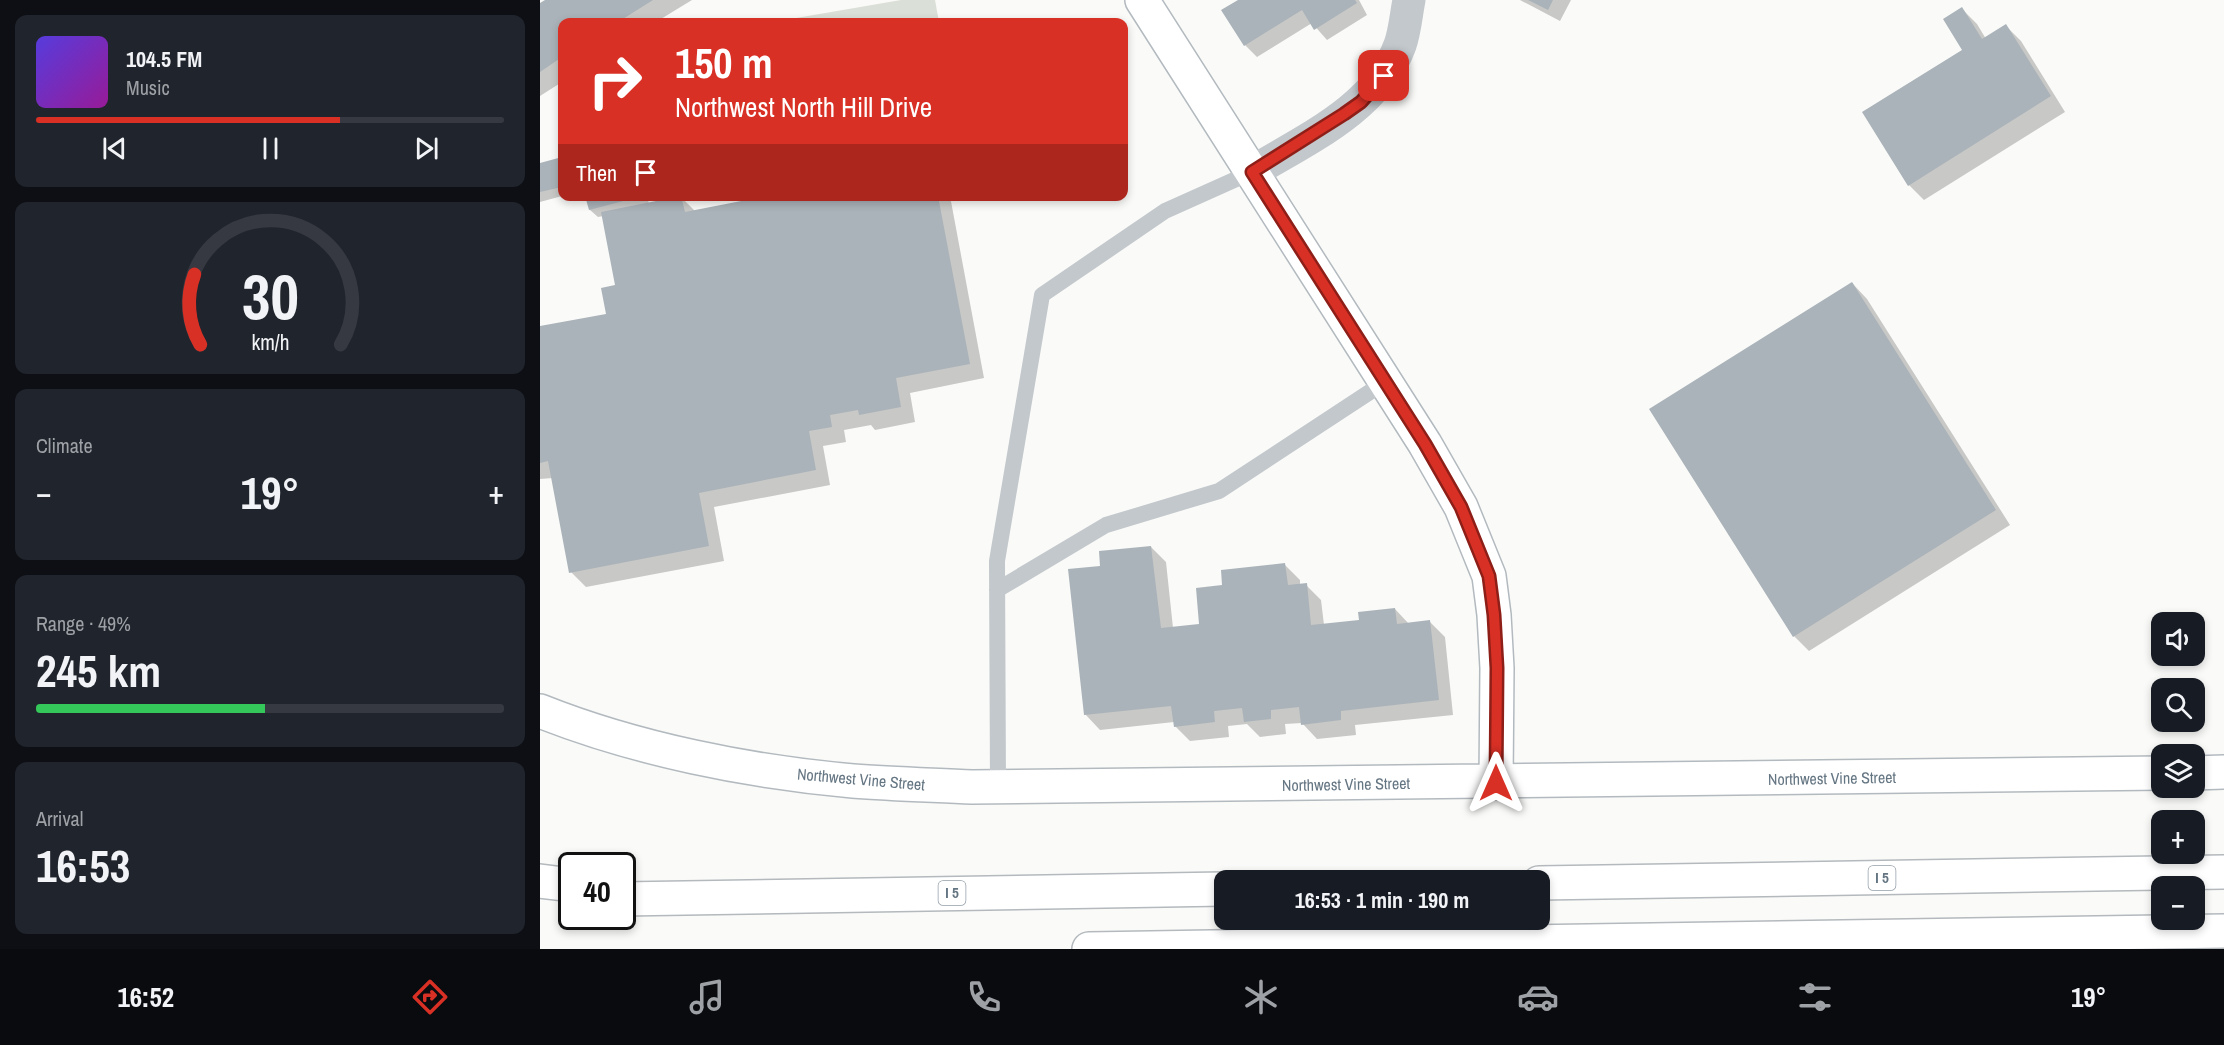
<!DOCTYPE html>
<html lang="en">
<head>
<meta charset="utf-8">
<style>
	body { margin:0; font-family:"Archivo Narrow",sans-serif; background:#20242c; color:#f1f3f6; height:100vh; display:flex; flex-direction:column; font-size:22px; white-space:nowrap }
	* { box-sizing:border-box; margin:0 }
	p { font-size:20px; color:#9ea1a6 }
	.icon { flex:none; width:33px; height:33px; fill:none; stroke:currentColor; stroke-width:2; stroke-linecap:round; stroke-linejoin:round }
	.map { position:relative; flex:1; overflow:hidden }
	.details { display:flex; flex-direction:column; gap:15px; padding:15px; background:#0d0f14; width:540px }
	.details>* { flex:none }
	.hud { position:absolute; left:18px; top:18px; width:570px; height:183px; border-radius:12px; box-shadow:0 3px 9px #0003; background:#d93025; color:#fff; overflow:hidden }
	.tools { position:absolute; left:1611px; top:612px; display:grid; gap:12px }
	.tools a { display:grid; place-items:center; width:54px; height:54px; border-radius:12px; background:#171b24; box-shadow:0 3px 9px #0003; font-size:30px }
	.speed { position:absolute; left:18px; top:852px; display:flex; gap:12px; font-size:30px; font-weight:700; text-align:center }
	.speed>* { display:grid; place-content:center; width:78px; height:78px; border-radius:50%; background:#171b24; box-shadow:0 3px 9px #0003; line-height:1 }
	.speed .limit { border:3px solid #111; border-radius:9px; background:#fff; color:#111 }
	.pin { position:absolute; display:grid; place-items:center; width:51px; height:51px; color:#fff; margin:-26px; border-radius:12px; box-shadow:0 3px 9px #0006 }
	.me { position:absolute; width:66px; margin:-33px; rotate:0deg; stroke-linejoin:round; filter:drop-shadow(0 0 4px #0008) }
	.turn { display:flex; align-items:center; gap:21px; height:126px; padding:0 18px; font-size:27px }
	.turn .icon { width:78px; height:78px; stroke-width:2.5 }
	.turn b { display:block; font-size:42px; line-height:51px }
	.then { display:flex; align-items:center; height:57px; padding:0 18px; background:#0003; gap:12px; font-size:22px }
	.big { font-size:45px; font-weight:700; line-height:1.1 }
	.details .card { flex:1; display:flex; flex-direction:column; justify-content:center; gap:9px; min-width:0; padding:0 21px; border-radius:12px; background:#20242c }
	.details .dial { align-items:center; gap:0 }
	.dial svg { height:156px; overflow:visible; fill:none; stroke:#363941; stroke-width:7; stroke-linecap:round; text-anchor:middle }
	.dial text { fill:#f1f3f6; stroke:none }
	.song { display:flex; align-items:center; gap:18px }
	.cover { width:72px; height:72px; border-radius:9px; background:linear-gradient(135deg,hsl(250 70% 55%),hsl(300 70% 35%)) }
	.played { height:6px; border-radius:3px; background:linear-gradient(90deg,#d93025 65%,#363941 65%) }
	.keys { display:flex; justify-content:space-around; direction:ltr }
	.heat { display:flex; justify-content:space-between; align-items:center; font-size:33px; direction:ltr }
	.charge { height:9px; border-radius:4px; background:linear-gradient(90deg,#34c759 49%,#363941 0) }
	.trip { position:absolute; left:674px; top:870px; width:336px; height:60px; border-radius:12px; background:#171b24; box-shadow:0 3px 9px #0003; font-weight:700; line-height:60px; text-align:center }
	.menu { display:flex; height:96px; justify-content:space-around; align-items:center; background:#090b0e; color:#9ea1a6 }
	.menu .icon { width:42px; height:42px }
	.menu .current { color:#d93025 }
	.menu b { font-size:27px; color:#f1f3f6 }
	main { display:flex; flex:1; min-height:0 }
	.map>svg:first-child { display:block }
</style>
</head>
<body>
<main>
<section class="details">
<div class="card">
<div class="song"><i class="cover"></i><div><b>104.5 FM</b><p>Music</p></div></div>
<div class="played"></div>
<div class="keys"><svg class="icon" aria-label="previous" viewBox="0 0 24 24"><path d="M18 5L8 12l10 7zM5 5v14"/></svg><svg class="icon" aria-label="pause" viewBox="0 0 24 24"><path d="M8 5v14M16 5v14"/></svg><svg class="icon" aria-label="next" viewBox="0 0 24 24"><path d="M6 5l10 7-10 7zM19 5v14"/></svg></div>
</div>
<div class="card dial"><svg viewBox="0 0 100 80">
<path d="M14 69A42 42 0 1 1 86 69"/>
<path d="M14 69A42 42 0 0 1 11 33" stroke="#d93025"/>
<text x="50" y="56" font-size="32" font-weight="700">30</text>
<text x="50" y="72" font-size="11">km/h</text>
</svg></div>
<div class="card"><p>Climate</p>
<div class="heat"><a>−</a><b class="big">19°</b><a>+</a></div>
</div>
<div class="card"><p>Range · 49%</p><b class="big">245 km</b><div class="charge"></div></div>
<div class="card"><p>Arrival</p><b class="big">16:53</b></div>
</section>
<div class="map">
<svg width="1684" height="949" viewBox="0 0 1684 949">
	<rect width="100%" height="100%" fill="#fafaf8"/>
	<path fill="#dadfd7" d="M361,0h34l4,22h-166z"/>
	<path fill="#0003" d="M8,0h144l-36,22h-94v60l-22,14v-91z
		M701,0h118l8,15 -40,25 -15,-17 -55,34 -12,-12 -22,-34z
		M980,0h51l-11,21z
		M1422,9l15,15 9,15 20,-13 15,15 44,71 -141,88 -15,-15 55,-135z
		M22,159v37l-22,6v-38z
		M47,196h60l2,8 33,-6 14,14 78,-16h176l34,182 -74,15 5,29 -40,8 -4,-5 -27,5 2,12 -23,4 7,39 -116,22 10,54 -138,26 -15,-15 -18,-94 -13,1v-151l68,-13 9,-29 -14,-70 -5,1 -8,-7z
		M1312,283l15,16 143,226 -201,126 -15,-15z
		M611,547l15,15 7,66 28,-3 23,-39 61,-21 15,15v5h6l15,15 3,25 37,-4 34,-12 14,15 21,-2 15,15 8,78 -98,10 1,10 -39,4 -15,-16 -17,1 1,10 -26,3 -13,-13 -19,2 1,11 -39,4 -15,-15 -1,-4 -74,8 -15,-16z"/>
	<path fill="#aab3b9" d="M5,0h108l-35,22h-56v35l-22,15v-69z
		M698,0h117l2,3 -43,27 -12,-20 -58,36 -23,-36z
		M988,0h25l-5,10z
		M1422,7l20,32 24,-15 45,72 -143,90 -46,-74 100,-62 -19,-31z
		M22,157v30l-22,5v-29z
		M45,196h54v1l-50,13z
		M141,196l4,16 81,-16h172l32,168 -74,14 5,29 -42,8 -1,-5 -28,5 2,12 -23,4 7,39 -117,23 10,53 -140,27 -21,-112 -8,2v-137l66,-12 -5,-26 14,-3 -14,-73z
		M1312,282l144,228 -203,127 -144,-228z
		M611,546l10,82 38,-4 -3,-36 26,-3 -1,-15 64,-7 3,22 19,-2 4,42 48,-5 -1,-8 37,-4 2,16 33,-4 9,80 -98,11v9l-40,5 -2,-18 -28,3v9l-27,3 -2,-14 -28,3 1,11 -41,5 -3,-21 -87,9 -16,-146 32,-3 -1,-15z"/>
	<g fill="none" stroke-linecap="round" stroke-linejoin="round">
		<g stroke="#b3babf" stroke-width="36">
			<path id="secondary" d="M602,0l283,444 36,63 28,69 5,39 3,53 -1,115
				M0,711c95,38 210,61 313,70 39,3 79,4 119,6l1190,-14
				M1654,773l30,-1"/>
		</g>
		<g stroke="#b4b9bd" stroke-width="36">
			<path id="highway" d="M0,881l32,4
				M999,883l685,-11
				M82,899l602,-10
				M549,949l1135,-18"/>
		</g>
		<path stroke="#c3c8cc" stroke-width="16" d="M457,590l109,-65 113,-34 166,-109
			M458,787l-1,-226 45,-266 123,-84 87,-39"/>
		<path stroke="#c3c8cc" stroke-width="33" d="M712,172c53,-32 125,-64 148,-127 5,-14 6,-30 9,-45"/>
		<use href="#secondary" stroke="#fff" stroke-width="33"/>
		<use href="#highway" stroke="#fff" stroke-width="33"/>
	</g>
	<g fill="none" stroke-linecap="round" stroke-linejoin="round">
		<g stroke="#8d1f18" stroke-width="15">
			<path id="route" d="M844,76l-23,26 -17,12 -92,58 173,272 36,63 28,69 5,39 3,53 -1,115"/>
		</g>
		<use href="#route" stroke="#d93025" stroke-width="10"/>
	</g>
	<g text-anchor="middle" stroke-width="6" stroke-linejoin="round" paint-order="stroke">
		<g fill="#fff" stroke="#939fa8" stroke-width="1.5">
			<rect x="1328.5" y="866" width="27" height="24" rx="4.5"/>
			<rect x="398.5" y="881" width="27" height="24" rx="4.5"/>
		</g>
		<g font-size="15" font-weight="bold" fill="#657683">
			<text x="1342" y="883">I 5</text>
			<text x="412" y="898">I 5</text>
		</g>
		<g font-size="16" fill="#657683" stroke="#fff">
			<text transform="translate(1292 778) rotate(-1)" y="6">Northwest Vine Street</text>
			<text transform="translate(321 779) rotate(5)" y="6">Northwest Vine Street</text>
			<text transform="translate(806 784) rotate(-1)" y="6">Northwest Vine Street</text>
		</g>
	</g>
</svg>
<div class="tools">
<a><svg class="icon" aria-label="sound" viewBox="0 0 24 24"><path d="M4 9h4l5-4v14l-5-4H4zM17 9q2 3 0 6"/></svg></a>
<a><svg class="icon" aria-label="search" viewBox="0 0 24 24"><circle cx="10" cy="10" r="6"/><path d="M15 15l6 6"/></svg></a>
<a><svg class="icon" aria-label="layers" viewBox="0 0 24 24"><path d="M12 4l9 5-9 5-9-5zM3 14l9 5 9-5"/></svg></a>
<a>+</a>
<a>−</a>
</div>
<div class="speed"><div class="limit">40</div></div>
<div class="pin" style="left:844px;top:76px;background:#d93025"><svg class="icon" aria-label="arrive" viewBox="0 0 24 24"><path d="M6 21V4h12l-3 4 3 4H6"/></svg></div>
<svg class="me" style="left:956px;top:783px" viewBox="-20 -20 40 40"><path d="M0-17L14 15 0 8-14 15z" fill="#d93025" stroke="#fff" stroke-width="4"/></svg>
<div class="trip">16:53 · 1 min · 190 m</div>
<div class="hud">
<div class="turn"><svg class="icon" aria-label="right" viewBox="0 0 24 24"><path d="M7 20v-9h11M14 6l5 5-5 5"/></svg><div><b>150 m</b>Northwest North Hill Drive</div></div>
<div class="then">Then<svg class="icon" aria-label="arrive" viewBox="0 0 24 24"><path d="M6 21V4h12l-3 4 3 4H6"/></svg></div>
</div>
</div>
</main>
<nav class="menu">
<b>16:52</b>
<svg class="icon current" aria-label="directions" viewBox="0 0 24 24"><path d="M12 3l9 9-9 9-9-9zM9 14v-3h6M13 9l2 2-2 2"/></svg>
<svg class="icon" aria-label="music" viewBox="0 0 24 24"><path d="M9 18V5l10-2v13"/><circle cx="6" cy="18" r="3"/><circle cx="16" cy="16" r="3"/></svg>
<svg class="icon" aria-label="phone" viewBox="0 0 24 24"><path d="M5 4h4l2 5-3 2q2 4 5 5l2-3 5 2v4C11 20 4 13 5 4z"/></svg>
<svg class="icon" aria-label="climate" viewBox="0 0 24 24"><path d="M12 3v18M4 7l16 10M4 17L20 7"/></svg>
<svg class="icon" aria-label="car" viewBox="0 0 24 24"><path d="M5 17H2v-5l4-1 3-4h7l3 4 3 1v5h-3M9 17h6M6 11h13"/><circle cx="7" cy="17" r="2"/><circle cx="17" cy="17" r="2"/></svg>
<svg class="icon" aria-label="filters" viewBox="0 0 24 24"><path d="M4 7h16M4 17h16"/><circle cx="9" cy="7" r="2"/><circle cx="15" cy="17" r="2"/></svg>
<b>19°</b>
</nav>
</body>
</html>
